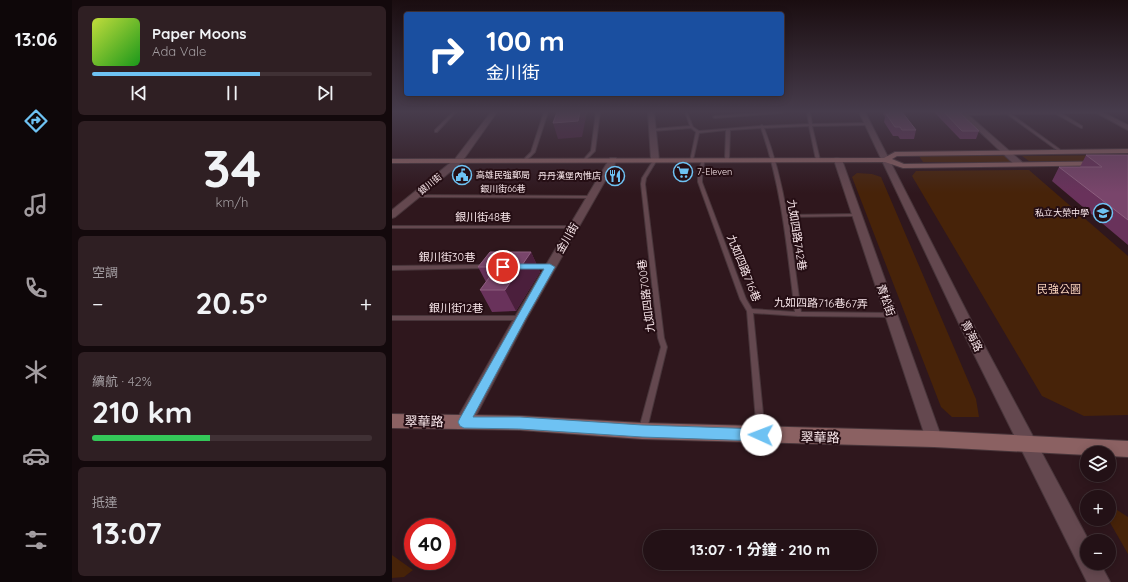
<!DOCTYPE html>
<html lang="zh-TW">
<head>
<meta charset="utf-8">
<style>
	body { margin:0; font-family:Quicksand,"Noto Sans TC",sans-serif; background:#2f1f23; color:#f1f3f6; height:100vh; display:flex; flex-direction:column; font-size:15px; white-space:nowrap }
	* { box-sizing:border-box; margin:0 }
	p { font-size:13px; color:#a39da1 }
	.icon { flex:none; width:22px; height:22px; fill:none; stroke:currentColor; stroke-width:2; stroke-linecap:round; stroke-linejoin:round }
	.map { position:relative; flex:1; overflow:hidden }
	.drawer { display:flex; flex-direction:column; gap:6px; padding:6px; background:#13090c; width:320px }
	.drawer>* { flex:none }
	.banner { position:absolute; left:12px; top:12px; width:380px; height:84px; border-radius:4px; box-shadow:0 2px 10px #0003,0 0 0 1px #403135; background:#1a4fa0; color:#fff; overflow:hidden }
	.fabs { position:absolute; left:688px; top:446px; display:grid; gap:8px }
	.fabs a { display:grid; place-items:center; width:36px; height:36px; border-radius:50%; background:#231116; box-shadow:0 2px 10px #0003,0 0 0 1px #403135; font-size:20px }
	.speed { position:absolute; left:12px; top:518px; display:flex; gap:8px; font-size:20px; font-weight:700; text-align:center }
	.speed>* { display:grid; place-content:center; width:52px; height:52px; border-radius:50%; background:#231116; box-shadow:0 2px 10px #0003,0 0 0 1px #403135; line-height:1 }
	.speed .limit { border:6px solid #d22; background:#fff; color:#111 }
	.pin { position:absolute; display:grid; place-items:center; width:34px; height:34px; color:#fff; margin:-17px; border:2px solid #fff; border-radius:50%; box-shadow:0 1px 4px #0007 }
	.me { position:absolute; width:44px; margin:-22px; rotate:272deg; stroke-linejoin:round; filter:drop-shadow(0 0 3px #0008) }
	.turn { display:flex; align-items:center; gap:14px; height:84px; padding:0 16px; font-size:18px }
	.turn .icon { width:52px; height:52px; stroke-width:2.5 }
	.turn b { display:block; font-size:28px; line-height:34px }
	.big { font-size:30px; font-weight:700; line-height:1.1 }
	.drawer .widget { flex:1; display:flex; flex-direction:column; justify-content:center; gap:6px; min-width:0; padding:0 14px; border-radius:6px; background:#2f1f23 }
	.drawer .dial { align-items:center; gap:0 }
	.dial b { font-size:52px; line-height:1 }
	.song { display:flex; align-items:center; gap:12px }
	.cover { width:48px; height:48px; border-radius:6px; background:linear-gradient(135deg,hsl(70 70% 55%),hsl(120 70% 35%)) }
	.played { height:4px; border-radius:2px; background:linear-gradient(90deg,#6ec2f3 60%,#403135 60%) }
	.keys { display:flex; justify-content:space-around; direction:ltr }
	.heat { display:flex; justify-content:space-between; align-items:center; font-size:22px; direction:ltr }
	.charge { height:6px; border-radius:3px; background:linear-gradient(90deg,#34c759 42%,#403135 0) }
	.trip { position:absolute; left:251px; top:530px; width:234px; height:40px; border-radius:20px; background:#231116; box-shadow:0 2px 10px #0003,0 0 0 1px #403135; font-weight:700; line-height:40px; text-align:center }
	main { display:flex; flex:1; min-height:0 }
	.tabs { display:flex; flex-direction:column; width:72px; justify-content:space-around; align-items:center; background:#0e0709; color:#a39da1 }
	.tabs .icon { width:28px; height:28px }
	.tabs .active { color:#6ec2f3 }
	.tabs b { font-size:18px; color:#f1f3f6 }
	.map>svg:first-child { display:block }
</style>
</head>
<body>
<main>
<nav class="tabs">
<b>13:06</b>
<svg class="icon active" aria-label="directions" viewBox="0 0 24 24"><path d="M12 3l9 9-9 9-9-9zM9 14v-3h6M13 9l2 2-2 2"/></svg>
<svg class="icon" aria-label="music" viewBox="0 0 24 24"><path d="M9 18V5l10-2v13"/><circle cx="6" cy="18" r="3"/><circle cx="16" cy="16" r="3"/></svg>
<svg class="icon" aria-label="phone" viewBox="0 0 24 24"><path d="M5 4h4l2 5-3 2q2 4 5 5l2-3 5 2v4C11 20 4 13 5 4z"/></svg>
<svg class="icon" aria-label="climate" viewBox="0 0 24 24"><path d="M12 3v18M4 7l16 10M4 17L20 7"/></svg>
<svg class="icon" aria-label="car" viewBox="0 0 24 24"><path d="M5 17H2v-5l4-1 3-4h7l3 4 3 1v5h-3M9 17h6M6 11h13"/><circle cx="7" cy="17" r="2"/><circle cx="17" cy="17" r="2"/></svg>
<svg class="icon" aria-label="filters" viewBox="0 0 24 24"><path d="M4 7h16M4 17h16"/><circle cx="9" cy="7" r="2"/><circle cx="15" cy="17" r="2"/></svg>
</nav>
<section class="drawer">
<div class="widget">
<div class="song"><i class="cover"></i><div><b>Paper Moons</b><p>Ada Vale</p></div></div>
<div class="played"></div>
<div class="keys"><svg class="icon" aria-label="previous" viewBox="0 0 24 24"><path d="M18 5L8 12l10 7zM5 5v14"/></svg><svg class="icon" aria-label="pause" viewBox="0 0 24 24"><path d="M8 5v14M16 5v14"/></svg><svg class="icon" aria-label="next" viewBox="0 0 24 24"><path d="M6 5l10 7-10 7zM19 5v14"/></svg></div>
</div>
<div class="widget dial"><b>34</b><p>km/h</p></div>
<div class="widget"><p>空調</p>
<div class="heat"><a>−</a><b class="big">20.5°</b><a>+</a></div>
</div>
<div class="widget"><p>續航 · 42%</p><b class="big">210 km</b><div class="charge"></div></div>
<div class="widget"><p>抵達</p><b class="big">13:07</b></div>
</section>
<div class="map">
<svg width="736" height="582" viewBox="0 0 736 582">
	<rect width="100%" height="100%" fill="#2f171d"/>
	<path fill="#472309" d="M736,155v6h-99l-7,-5z
		M527,156h86l6,6h-88z
		M637,170l99,86v159l-44,1 -42,-20 -130,-220 4,-5z
		M465,173l15,1 9,3 95,222 3,18h-27l-11,-10 -89,-230z
		M717,508h5l14,9v37l-20,-35z
		M0,555l21,15 -9,7 -12,1z"/>
	<g fill="none" stroke-linecap="round" stroke-linejoin="round">
		<g stroke="#48353a" stroke-width="2">
			<path id="lane" d="M61,112h3l-19,20h-2v-2z
				M152,112h4l-13,40 -9,9h-2v-2l7,-7z
				M204,112h4l-5,39 -10,10 -2,-1 8,-9z
				M293,112h2l6,15 6,4 61,-5 2,-1 1,1 46,-2 -2,-12h3l2,12 56,-1 2,1 -2,1 -56,1 8,34 -2,1 -2,-1 -7,-34 -45,2c11,28 18,57 23,87l69,-1 2,1 -2,1 -68,1 13,95 90,1h2l1,2 -1,2h-2l-93,-1 -45,-3 12,121 -1,3 -3,1 -3,-1 -1,-3 -10,-123 -7,-12 -42,-117v-8l4,-14 3,-1 -3,15v8l44,117 6,10 43,3c-8,-63 -13,-125 -34,-184l-31,2 -1,30 -2,1 -2,-1 1,-30 -27,3 -6,27 -3,1 6,-29 -5,-4 -38,3 -2,-1 2,-1 37,-3z
				M380,112h11l-2,1 -66,5 -2,-1 2,-1z
				M615,112h93l-2,1h-37l21,13v2h-1l-25,-14h-45l51,37 1,1 -2,1 -54,-39 -43,1 -2,-1 2,-1z
				M262,159l3,1 -11,18 -1,6 19,154 3,9 -20,82 -1,3 -3,1 -3,-1 -1,-3 22,-82 -3,-9 -17,-154 1,-6z
				M21,195l178,1 2,1 -2,1 -176,-1 -2,-1z
				M0,226h181l2,1 -2,1h-181z
				M93,265l3,2 -1,1 -95,2v-4z
				M138,265h20l3,2 -3,2 -22,-1 -1,-1 1,-1z
				M0,316h131l1,2 -1,2h-131z"/>
		</g>
		<g stroke="#48353a" stroke-width="2">
			<path id="street" d="M99,112h6l-36,51 -66,54 -3,1v-8l63,-51z
				M256,112h6l5,48 -4,2 -4,-2z
				M467,112h6l110,216 114,213h-2v22h13l10,19h-23l-126,-254z
				M567,112h6l57,50v4h-6z
				M703,112h7l26,13v5z
				M218,158h6l1,2 -90,158 -57,109 -6,2 -6,-2 -2,-5 2,-5 58,-102z
				M443,158h3l4,2 100,279 -2,6 -6,2 -6,-2 -2,-6 -92,-279z"/>
		</g>
		<g stroke="#48353a" stroke-width="2">
			<path id="secondary" d="M736,149v4l-231,3 -5,3 12,5 224,-3v4l-225,3 -18,-6 -493,1v-4l492,-1 11,-6z
				M0,414l128,2 122,7 292,8 194,10v16l-19,-1v-3h-22v2l-153,-8 -292,-8 -122,-9 -128,-2z"/>
		</g>
		<use href="#lane" fill="#64484f" fill-rule="evenodd"/>
		<use href="#street" fill="#64484f" fill-rule="evenodd"/>
		<use href="#secondary" fill="#8b6162" fill-rule="evenodd"/>
	</g>
	<path fill="#69325b" d="M490,112h20l14,18 -2,9h-14l-2,-3h-5l-9,-14 1,-5z
		M542,112h25l20,19 -3,8h-16z
		M694,155h42v90l-76,-64 7,-14h21z
		M139,252l9,20 -24,39 -24,1 -12,-22 6,-8 -8,-15z"/>
	<path fill="#4b1f3c" d="M188,112h7l-5,25 -24,2 -5,-16z
		M139,252l9,20 -24,39 -11,-21z"/>
	<path fill="#79456b" stroke="#8d5f7f" d="M165,112h23l-2,9 -25,2z
		M497,112h13l14,18h-14l-2,-3h-5l-9,-13h4z
		M552,112h15l20,19h-17z
		M694,155h42v65l-69,-53h43z
		M98,252h41l-26,38h-25l17,-23h-19z"/>
	<linearGradient id="sky" x2="0" y2="1"><stop stop-color="#1a0d10"/><stop offset="0.58" stop-color="#473c4c"/><stop offset="1" stop-color="#473c4c" stop-opacity="0"/></linearGradient>
	<rect width="736" height="193" fill="url(#sky)"/>
	<path fill="#6ec2f3" stroke="#487e9e" d="M111,264h47l5,3 -29,51 -53,99h47l122,8 119,4 4,2 2,4 -2,4 -4,2 -119,-4 -122,-8 -56,-1 -4,-2 -2,-4 2,-4 84,-149h-44l-1,-2 1,-2z"/>
	<defs>
		<g id="supermarket-ring" transform="scale(1)"><circle r="9.5" fill="#250e14" stroke="#6ec2f3" stroke-width="1.5"/><path d="M-6-5.5h2.5l.6 2H6L4.5 2H-2.5L-4.4-4H-6ZM-1.5 3.2a1.3 1.3 0 1 0 .1 0ZM3 3.2a1.3 1.3 0 1 0 .1 0Z" fill="#6ec2f3"/></g>
		<g id="civic-ring" transform="scale(1)"><circle r="9.5" fill="#250e14" stroke="#6ec2f3" stroke-width="1.5"/><path d="M-.6-6.5H3V-4.5H.6V-3L4-1V1h2V6H-6V1h2V-1L-.6-3ZM-1.2 2.5V6h2.4V2.5Z" fill="#6ec2f3"/></g>
		<g id="restaurant-ring" transform="scale(1)"><circle r="9.5" fill="#250e14" stroke="#6ec2f3" stroke-width="1.5"/><path d="M-5-6h1v4h1v-4h1v4h1v-4h1v5L-1.5 .5V6h-2V.5L-5-1ZM5-6V6H3V1.5H1.5Q1.5-4 5-6Z" fill="#6ec2f3"/></g>
		<g id="school-ring" transform="scale(1)"><circle r="9.5" fill="#250e14" stroke="#6ec2f3" stroke-width="1.5"/><path d="M0-5L7-2L0 1L-7-2ZM-4 1L0 2.5L4 1V4Q0 6-4 4Z" fill="#6ec2f3"/></g>
	</defs>
	<g fill-rule="evenodd">
		<use href="#supermarket-ring" x="291" y="172"/>
		<use href="#civic-ring" x="70" y="175"/>
		<use href="#restaurant-ring" x="223" y="176"/>
		<use href="#school-ring" x="711" y="213"/>
	</g>
	<g text-anchor="middle" stroke-width="4" stroke-linejoin="round" paint-order="stroke">
		<g font-size="9" fill="#fae8ec" stroke="#250e14" text-anchor="start">
			<text x="305" y="175">7-Eleven</text>
			<text x="84" y="178">高雄民強郵局</text>
			<text x="209" y="179" text-anchor="end">丹丹漢堡內惟店</text>
			<text x="697" y="216" text-anchor="end">私立大榮中學</text>
		</g>
		<g font-size="9" fill="#fae8ec" stroke="#250e14">
			<text transform="translate(38 184) rotate(-40)" y="3">銀川街</text>
			<text x="111" y="192">銀川街66巷</text>
		</g>
		<g font-size="11" fill="#fae8ec" stroke="#250e14">
			<text x="91" y="221">銀川街48巷</text>
			<text transform="translate(405 235) rotate(81)" y="4">九如四路742巷</text>
			<text transform="translate(175 238) rotate(-60)" y="4">金川街</text>
			<text x="55" y="261">銀川街30巷</text>
			<text transform="translate(352 268) rotate(68)" y="4">九如四路716巷</text>
			<text transform="translate(254 296) rotate(-97)" y="4">九如四路700巷</text>
			<text transform="translate(494 300) rotate(71)" y="4">青松街</text>
			<text transform="translate(429 303) rotate(1)" y="4">九如四路716巷67弄</text>
			<text x="64" y="312">銀川街12巷</text>
			<text transform="translate(580 336) rotate(63)" y="4">青海路</text>
		</g>
		<g font-size="11" fill="#f9d3bc" stroke="#250e14">
			<text x="667" y="293">民強公園</text>
		</g>
		<g font-size="13" fill="#fae8ec" stroke="#250e14">
			<text transform="translate(32 421) rotate(1)" y="5">翠華路</text>
			<text transform="translate(428 437) rotate(1)" y="5">翠華路</text>
		</g>
	</g>
</svg>
<div class="fabs">
<a><svg class="icon" aria-label="layers" viewBox="0 0 24 24"><path d="M12 4l9 5-9 5-9-5zM3 14l9 5 9-5"/></svg></a>
<a>+</a>
<a>−</a>
</div>
<div class="speed"><div class="limit">40</div></div>
<div class="pin" style="left:111px;top:267px;background:#d93025"><svg class="icon" aria-label="arrive" viewBox="0 0 24 24"><path d="M6 21V4h12l-3 4 3 4H6"/></svg></div>
<svg class="me" style="left:369px;top:435px" viewBox="-20 -20 40 40"><circle r="19" fill="#fff"/><path d="M0-13L10 11 0 6-10 11z" fill="#6ec2f3"/></svg>
<div class="trip">13:07 · 1 分鐘 · 210 m</div>
<div class="banner">
<div class="turn"><svg class="icon" aria-label="right" viewBox="0 0 24 24"><path d="M7 20v-9h11M14 6l5 5-5 5"/></svg><div><b>100 m</b>金川街</div></div>
</div>
</div>
</main>
</body>
</html>
